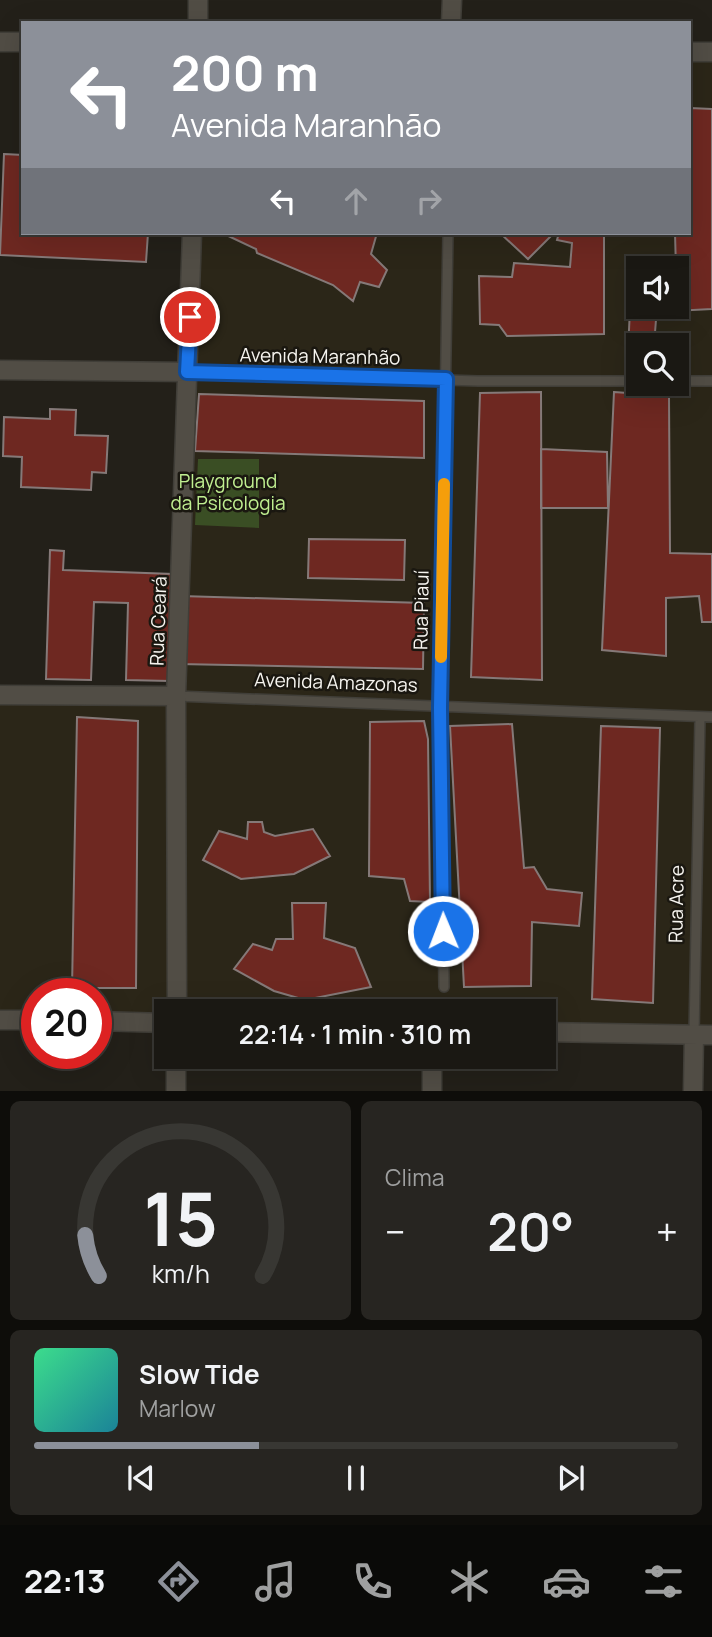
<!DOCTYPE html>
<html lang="pt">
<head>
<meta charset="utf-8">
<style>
	body { margin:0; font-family:Manrope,sans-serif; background:#272521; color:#f1f3f6; height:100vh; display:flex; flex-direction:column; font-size:26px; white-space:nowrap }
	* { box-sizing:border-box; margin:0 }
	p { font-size:23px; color:#9fa0a0 }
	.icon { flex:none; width:38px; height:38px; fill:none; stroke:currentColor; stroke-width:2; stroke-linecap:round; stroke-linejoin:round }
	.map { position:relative; height:1091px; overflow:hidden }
	.side { display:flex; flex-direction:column; gap:10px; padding:10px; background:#0e0d0a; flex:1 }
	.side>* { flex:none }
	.hud { position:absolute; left:21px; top:21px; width:670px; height:214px; border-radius:0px; box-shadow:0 7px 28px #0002,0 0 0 2px #383733; background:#8c9099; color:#fff; overflow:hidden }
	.buttons { position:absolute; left:626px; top:256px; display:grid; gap:14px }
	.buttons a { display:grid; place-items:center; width:63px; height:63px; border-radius:0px; background:#1a1813; box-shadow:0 7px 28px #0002,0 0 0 2px #383733; font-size:35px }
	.speed { position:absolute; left:21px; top:978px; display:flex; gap:14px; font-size:35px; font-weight:700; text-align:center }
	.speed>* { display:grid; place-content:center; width:91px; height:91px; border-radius:50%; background:#1a1813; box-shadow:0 7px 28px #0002,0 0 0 2px #383733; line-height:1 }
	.speed .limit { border:10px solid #d22; background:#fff; color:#111 }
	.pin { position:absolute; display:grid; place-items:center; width:60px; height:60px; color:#fff; margin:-30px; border:4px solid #fff; border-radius:50%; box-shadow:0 2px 7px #0007 }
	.me { position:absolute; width:77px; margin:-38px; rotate:359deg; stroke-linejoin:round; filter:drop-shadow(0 0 5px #0008) }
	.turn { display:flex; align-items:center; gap:24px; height:147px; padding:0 35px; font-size:32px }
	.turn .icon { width:91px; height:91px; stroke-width:2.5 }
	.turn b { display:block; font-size:49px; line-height:60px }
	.lanes { display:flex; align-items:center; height:66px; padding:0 35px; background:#0003; justify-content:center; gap:35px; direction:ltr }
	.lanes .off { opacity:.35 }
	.big { font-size:52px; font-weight:600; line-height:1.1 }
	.side .card { flex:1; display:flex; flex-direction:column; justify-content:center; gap:10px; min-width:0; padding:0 24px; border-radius:10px; background:#272521 }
	.side .dial { align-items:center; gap:0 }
	.dial svg { height:182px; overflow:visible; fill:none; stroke:#383733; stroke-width:7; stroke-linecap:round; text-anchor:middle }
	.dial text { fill:#f1f3f6; stroke:none }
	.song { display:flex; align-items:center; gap:21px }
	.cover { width:84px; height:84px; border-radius:10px; background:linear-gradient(135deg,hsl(150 70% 55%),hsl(190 70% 35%)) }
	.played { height:7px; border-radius:4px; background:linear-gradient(90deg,#8c9099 35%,#383733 35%) }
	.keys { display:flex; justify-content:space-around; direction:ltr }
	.heat { display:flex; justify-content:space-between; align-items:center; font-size:38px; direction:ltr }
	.side .tiles { flex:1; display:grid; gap:10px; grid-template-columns:1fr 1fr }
	.card:last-child { grid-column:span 2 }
	.trip { position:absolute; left:154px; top:999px; width:402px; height:70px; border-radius:0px; background:#1a1813; box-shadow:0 7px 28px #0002,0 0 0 2px #383733; font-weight:600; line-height:70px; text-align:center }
	.tabs { display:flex; height:112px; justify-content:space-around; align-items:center; background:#0a0a08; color:#9fa0a0 }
	.tabs .icon { width:49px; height:49px }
	.tabs .current { color:#8c9099 }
	.tabs b { font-size:32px; color:#f1f3f6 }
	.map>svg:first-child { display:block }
</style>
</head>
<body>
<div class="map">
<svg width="712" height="1091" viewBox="0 0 712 1091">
	<rect width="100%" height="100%" fill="#232019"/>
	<path fill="#2b2618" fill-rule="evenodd" d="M690,56l22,1v976l-168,-4v-17h-378v9l-70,-1v-26h-59v25l-37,-1v-324l177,3 16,-464h497zM639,268h38v38h-38zM639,345h38v38h-38z"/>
	<path fill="#3a4e24" d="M198,459h61v69l-64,-3z"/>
	<path fill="#6e2821" stroke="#857978" stroke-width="2" d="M690,108l22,1v200l-38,2v-5h3l-2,-73h15z
		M4,154l19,1v78h125l-2,29 -146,-7z
		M222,233h155l-6,21 16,16 -8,17 -19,-5 -7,19 -20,-16 -76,-32 -1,-4z
		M500,233h54l-26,26z
		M559,233h45v101l-97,2 -8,-11 -19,-1 -1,-48 33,1 2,-14 56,4 2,-24 -15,-3z
		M657,307l-3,38h-15v8l-11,-2 2,-42z
		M541,392l1,288 -71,-3 9,-284z
		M614,392l55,4 1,157 42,1v68h-10l-3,-26 -33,2v58l-64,-6z
		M199,394l225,7v57l-229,-7z
		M50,409l26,1 -1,25 33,1 -2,37 -14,-1 -1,18 -70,-3 1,-30 -19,-1 1,-39 46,2z
		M541,449l66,3 1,56h-67z
		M309,539l96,1 -1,40 -96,-2z
		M50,550l14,1 -1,19 110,4 -3,107 -44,-1 2,-77 -34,-1 -3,78 -45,-1z
		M181,596l243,7 -1,66 -244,-5z
		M77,717l61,4 -2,267h-64z
		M424,721l4,18 2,163 -20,-1 -6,-22 -35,-3 1,-154z
		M512,724l12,144 10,-1 13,22 35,4 -3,33 -47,-4 -1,64 -67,1 -14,-261z
		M601,726l59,2 -7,275 -61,-4z
		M248,822h14l2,10 11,4 38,-7 17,27 -36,18 -53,5 -38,-19 16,-29 28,8z
		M292,903h34l-2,35 31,10 16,39 -66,13 -31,-9 -40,-22 19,-25 19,6 4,-11h17z"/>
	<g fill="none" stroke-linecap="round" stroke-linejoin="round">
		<g stroke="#403e38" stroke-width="12">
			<path id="lane" d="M188,372l290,9h161
				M677,381h35
				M176,696l536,21
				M444,987l-4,-279 8,-475
				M694,1035l6,-318"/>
		</g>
		<g stroke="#403e38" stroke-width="21">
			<path id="street" d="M198,23v-23
				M451,23l1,-23
				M0,42h23
				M690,52h22
				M0,370l188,2
				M0,695l176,1
				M177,1012l-1,-316 16,-463
				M0,1020h37
				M96,1021l70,2
				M544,1032l168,3
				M176,1091v-34
				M432,1091v-34
				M693,1091l1,-56"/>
		</g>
		<use href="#lane" stroke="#514d45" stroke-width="9"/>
		<use href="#street" stroke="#514d45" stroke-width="18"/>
	</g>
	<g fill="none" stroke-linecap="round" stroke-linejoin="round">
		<g stroke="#114b97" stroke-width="18">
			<path id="route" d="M190,317l-3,55 259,7 -6,329 3,223"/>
		</g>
		<use href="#route" stroke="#1a73e8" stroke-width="12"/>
		<path stroke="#f59e0b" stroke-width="12" d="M441,657l3,-173"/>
	</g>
	<g text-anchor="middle" stroke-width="5" stroke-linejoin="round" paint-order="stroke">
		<g font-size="19" fill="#f7f5f0" stroke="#1a1710">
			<text transform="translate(320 356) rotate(1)" y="7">Avenida Maranhão</text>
			<text transform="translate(421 610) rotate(-89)" y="7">Rua Piauí</text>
			<text transform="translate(158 621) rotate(-88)" y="7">Rua Ceará</text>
			<text transform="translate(336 682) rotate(2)" y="7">Avenida Amazonas</text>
			<text transform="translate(676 904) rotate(-89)" y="7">Rua Acre</text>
		</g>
		<g font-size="19" fill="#c0ef91" stroke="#1a1710">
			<text x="228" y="488">Playground<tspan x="228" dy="22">da Psicologia</tspan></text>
		</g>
	</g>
</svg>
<div class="buttons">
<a><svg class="icon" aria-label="sound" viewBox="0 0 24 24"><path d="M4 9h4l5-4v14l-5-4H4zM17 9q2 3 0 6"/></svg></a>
<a><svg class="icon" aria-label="search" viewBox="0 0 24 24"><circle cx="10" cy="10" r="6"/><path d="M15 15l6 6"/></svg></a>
</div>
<div class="speed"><div class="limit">20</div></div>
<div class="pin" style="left:190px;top:317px;background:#d93025"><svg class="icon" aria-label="arrive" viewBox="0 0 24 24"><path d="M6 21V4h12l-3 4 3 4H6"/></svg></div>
<svg class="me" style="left:443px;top:931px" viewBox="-20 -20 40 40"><circle r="17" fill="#1a73e8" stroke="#fff" stroke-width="3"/><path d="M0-11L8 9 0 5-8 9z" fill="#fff"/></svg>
<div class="trip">22:14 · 1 min · 310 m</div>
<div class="hud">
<div class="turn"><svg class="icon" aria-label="left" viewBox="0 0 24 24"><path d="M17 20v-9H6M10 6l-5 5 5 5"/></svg><div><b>200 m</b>Avenida Maranhão</div></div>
<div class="lanes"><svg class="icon" aria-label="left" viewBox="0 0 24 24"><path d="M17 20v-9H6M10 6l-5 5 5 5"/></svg><svg class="icon off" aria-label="ahead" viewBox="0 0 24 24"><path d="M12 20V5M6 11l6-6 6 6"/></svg><svg class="icon off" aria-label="right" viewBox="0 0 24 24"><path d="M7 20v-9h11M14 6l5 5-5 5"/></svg></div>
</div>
</div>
<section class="side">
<div class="tiles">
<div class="card dial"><svg viewBox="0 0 100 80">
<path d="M14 69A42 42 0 1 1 86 69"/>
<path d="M14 69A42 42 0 0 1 8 51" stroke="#8c9099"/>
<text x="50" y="56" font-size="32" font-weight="700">15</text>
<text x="50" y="72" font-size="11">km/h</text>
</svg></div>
<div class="card"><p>Clima</p>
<div class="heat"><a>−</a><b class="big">20°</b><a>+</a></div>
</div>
<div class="card">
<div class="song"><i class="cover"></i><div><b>Slow Tide</b><p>Marlow</p></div></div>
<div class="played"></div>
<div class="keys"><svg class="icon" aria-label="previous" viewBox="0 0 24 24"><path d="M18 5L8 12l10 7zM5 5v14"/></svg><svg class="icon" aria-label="pause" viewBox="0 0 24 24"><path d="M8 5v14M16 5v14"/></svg><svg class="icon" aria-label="next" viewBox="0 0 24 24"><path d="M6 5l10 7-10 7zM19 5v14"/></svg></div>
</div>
</div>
</section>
<nav class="tabs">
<b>22:13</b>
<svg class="icon current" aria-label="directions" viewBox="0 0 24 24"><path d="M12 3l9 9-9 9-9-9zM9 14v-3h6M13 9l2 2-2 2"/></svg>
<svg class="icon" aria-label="music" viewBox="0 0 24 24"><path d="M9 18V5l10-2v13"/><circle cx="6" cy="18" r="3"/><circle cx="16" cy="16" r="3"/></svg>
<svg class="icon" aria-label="phone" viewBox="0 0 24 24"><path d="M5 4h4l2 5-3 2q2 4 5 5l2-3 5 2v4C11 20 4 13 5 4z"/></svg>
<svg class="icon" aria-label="climate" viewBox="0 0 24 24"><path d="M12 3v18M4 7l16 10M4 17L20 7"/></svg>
<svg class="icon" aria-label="car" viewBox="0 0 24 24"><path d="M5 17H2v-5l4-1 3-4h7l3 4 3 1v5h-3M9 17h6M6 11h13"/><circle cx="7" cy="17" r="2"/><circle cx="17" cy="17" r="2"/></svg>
<svg class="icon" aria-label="filters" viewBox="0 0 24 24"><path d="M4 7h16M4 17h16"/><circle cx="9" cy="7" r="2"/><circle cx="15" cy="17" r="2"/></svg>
</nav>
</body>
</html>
